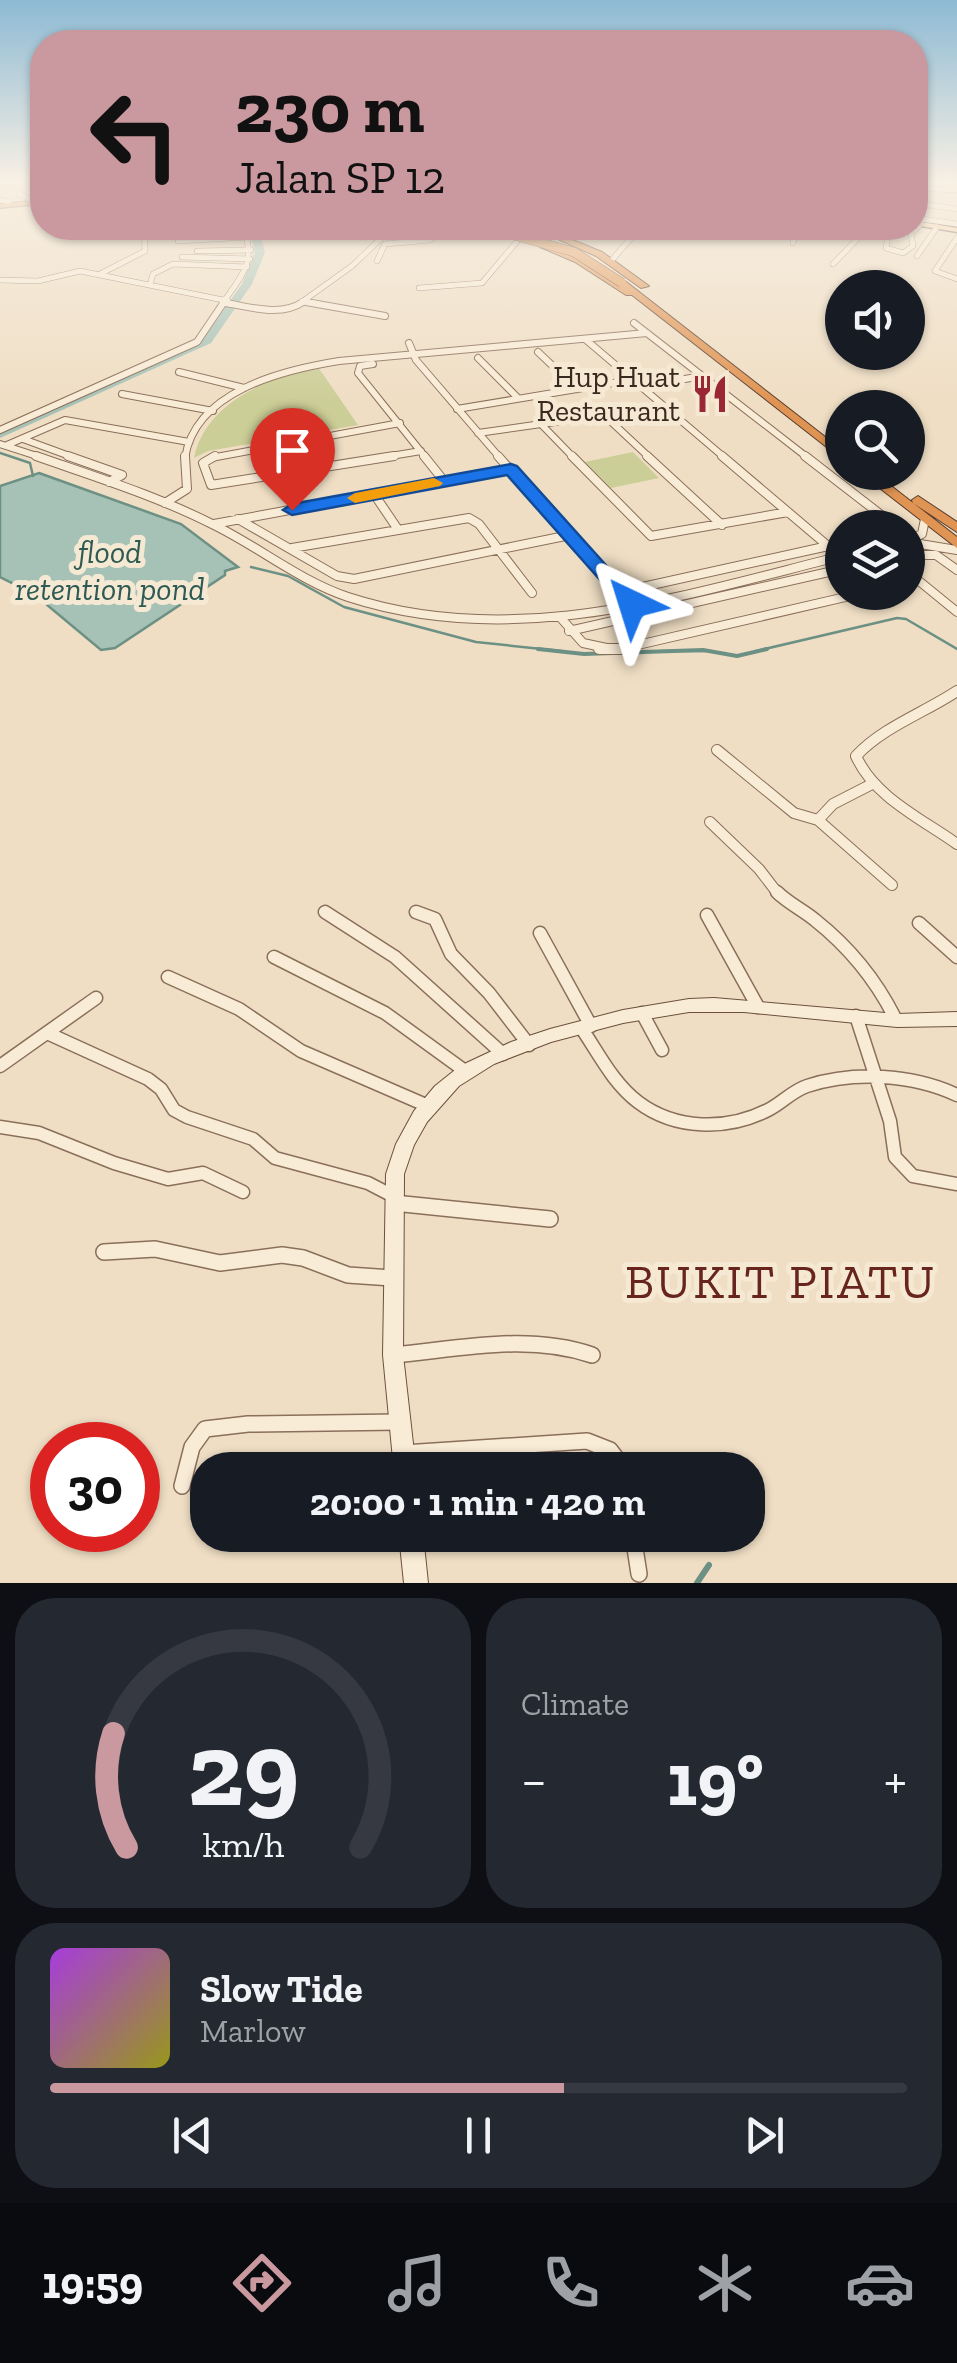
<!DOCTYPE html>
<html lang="en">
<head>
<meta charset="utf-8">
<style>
	body { margin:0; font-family:"Zilla Slab",serif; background:#242831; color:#f1f3f6; height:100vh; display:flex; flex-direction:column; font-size:38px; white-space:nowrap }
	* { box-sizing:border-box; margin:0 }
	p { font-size:32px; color:#9ea1a6 }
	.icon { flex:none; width:55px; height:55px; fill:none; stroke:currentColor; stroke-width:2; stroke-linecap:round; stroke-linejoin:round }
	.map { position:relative; height:1583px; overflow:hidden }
	.details { display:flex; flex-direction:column; gap:15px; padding:15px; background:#0d0f14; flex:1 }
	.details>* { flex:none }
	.top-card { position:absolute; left:30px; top:30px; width:898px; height:210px; border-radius:40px; box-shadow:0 2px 8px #0004; background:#ca989f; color:#111; overflow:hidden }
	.fabs { position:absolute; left:825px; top:270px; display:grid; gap:20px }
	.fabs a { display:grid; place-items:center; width:100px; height:100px; border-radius:50%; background:#171b24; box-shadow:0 2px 8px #0004; font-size:50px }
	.speed { position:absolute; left:30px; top:1422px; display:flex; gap:20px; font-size:50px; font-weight:700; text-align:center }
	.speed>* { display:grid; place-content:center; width:130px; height:130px; border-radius:50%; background:#171b24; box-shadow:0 2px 8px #0004; line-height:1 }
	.speed .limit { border:15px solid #d22; background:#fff; color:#111 }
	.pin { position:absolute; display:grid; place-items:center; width:85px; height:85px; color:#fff; margin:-102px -42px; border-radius:50% 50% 50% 0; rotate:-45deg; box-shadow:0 0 10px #0007 }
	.pin .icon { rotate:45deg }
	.me { position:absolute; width:110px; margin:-55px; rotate:319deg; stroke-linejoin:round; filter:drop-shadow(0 0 8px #0008) }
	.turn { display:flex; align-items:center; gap:35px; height:210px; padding:0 40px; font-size:45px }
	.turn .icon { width:130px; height:130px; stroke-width:2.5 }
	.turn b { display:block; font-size:70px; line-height:85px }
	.big { font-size:75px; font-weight:800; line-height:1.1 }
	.details .tile { flex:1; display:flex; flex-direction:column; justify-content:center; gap:15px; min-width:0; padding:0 35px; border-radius:40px; background:#242831 }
	.details .dial { align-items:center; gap:0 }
	.dial svg { height:260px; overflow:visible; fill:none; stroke:#363941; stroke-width:7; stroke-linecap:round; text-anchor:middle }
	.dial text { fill:#f1f3f6; stroke:none }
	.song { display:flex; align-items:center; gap:30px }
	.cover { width:120px; height:120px; border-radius:15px; background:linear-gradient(135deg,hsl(280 70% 55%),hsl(60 70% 35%)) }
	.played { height:10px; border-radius:5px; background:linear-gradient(90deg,#ca989f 60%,#363941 60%) }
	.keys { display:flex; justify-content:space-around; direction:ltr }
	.heat { display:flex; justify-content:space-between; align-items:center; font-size:55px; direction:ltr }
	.details .tiles { flex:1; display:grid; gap:15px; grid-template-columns:1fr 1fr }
	.tile:last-child { grid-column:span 2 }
	.trip { position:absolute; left:190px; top:1452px; width:575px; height:100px; border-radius:40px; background:#171b24; box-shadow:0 2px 8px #0004; font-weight:800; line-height:100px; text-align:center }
	.tab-bar { display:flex; height:160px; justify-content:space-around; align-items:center; background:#090b0e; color:#9ea1a6 }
	.tab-bar .icon { width:70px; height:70px }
	.tab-bar .current { color:#ca989f }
	.tab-bar b { font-size:45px; color:#f1f3f6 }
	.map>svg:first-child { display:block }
</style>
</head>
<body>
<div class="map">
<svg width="957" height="1583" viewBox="0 0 957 1583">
	<rect width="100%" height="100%" fill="#efdec4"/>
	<path fill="#ccce97" d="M318,367l40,58 -150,26 -14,7c11,-55 74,-81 124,-91z
		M633,452l26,26 -48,10 -26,-26z"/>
	<path fill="#a6c2b7" stroke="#6c9184" stroke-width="2.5" d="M39,473l142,51 57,43 -13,4v4l-110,73 -14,2 -67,-56 -34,-17v-91z"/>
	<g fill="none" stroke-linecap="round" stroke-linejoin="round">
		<path stroke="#6c9184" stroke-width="2.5" d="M0,453l30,10 3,13
			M251,567l37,9 56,31 132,35 85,9
			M660,651h51
			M756,651l141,-33 9,1 51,30"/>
		<path stroke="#6c9184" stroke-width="4" d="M538,649l46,5 119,-4 34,6 30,-7"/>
		<path stroke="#6c9184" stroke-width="6" d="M697,1583l12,-18"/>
		<path fill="#a6c2b7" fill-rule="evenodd" d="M249,228h9l7,24 -13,32 -41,59 -211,95v-9l203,-90 39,-55 13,-32z"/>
		<g stroke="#8a6f5a" stroke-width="6">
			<path id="street-far5" d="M915,188l42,2
				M34,190l8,3
				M19,194l13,6
				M0,200l9,2
				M915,203l42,6
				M915,218l42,6
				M889,228l-3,20 17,5 10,-7 -2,-12 10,-10
				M767,229l6,-1
				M188,231l56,-3
				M347,233l2,-5
				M957,238l-22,33 22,8
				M178,241l69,-4
				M793,243l3,-15
				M197,251l54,-1
				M917,256l20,-29
				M182,257l68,2
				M377,261l8,-17 45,-4 18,-12
				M611,261l20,-23 1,-10
				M833,264l35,-36
				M100,274l45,-23 -1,-23
				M0,280l38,1 42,-10 148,30
				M150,285l3,-11 20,-10 74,3
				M419,288l63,-5 38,-45
				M302,301l17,3
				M226,303l7,1
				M222,304c20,-29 34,-40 22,-76
				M299,304l53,-38 40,-38"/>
		</g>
		<g stroke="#8a6f5a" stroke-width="8">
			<path id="street-far4" d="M306,302l79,14
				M226,303c24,4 55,14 77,-1
				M634,323l174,135
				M585,339l140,119
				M409,343l7,17 84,98
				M538,352l39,37
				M478,358l40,40
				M373,364l-13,2 -2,7 68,85
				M179,372l65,16
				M639,387l63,-11
				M122,394l91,17
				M457,409l174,-29
				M540,423l34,35
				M0,430l197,-88 27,-40
				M478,433l126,-18 46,43
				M23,439l52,19
				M0,444l43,14
				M7,445l58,-25 124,22
				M185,458c10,-67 98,-88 154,-97l308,-28
				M211,458l189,-35
				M379,458l42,-7"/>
		</g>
		<g stroke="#8a6f5a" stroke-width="10">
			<path id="street-far3" d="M36,456c60,21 121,40 178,69 45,22 86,56 134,72 166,54 332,-1 494,-41
				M68,456l54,19 -13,7
				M215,456l-12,7 8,22 183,-29
				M424,456l20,25
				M498,456l133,149
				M572,456l79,80 137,-24
				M647,456l75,69
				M722,456l119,101
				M805,456l93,72
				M374,494l23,34
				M165,503l22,-14 -2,-33
				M238,519l99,57 17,3 216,-44
				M214,524l297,-55
				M908,540l14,-6 3,-15
				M908,542l49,8
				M292,548l177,-30 10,6 53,69
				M908,555h28l21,15
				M908,572l49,40
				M620,592l222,-49
				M560,617l23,26 33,7 251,-58
				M569,631l273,-62"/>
		</g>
		<g stroke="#8a6f5a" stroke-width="12">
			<path id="street-far2" d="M599,649h22
				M957,691c-33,22 -74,36 -101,65 18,41 66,63 101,88
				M717,750l77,63 24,7
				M874,783l-41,21 -15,16 74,65
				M710,822l49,47 20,26"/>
		</g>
		<g stroke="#8a6f5a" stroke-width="15">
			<path id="street-far1" d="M777,892c11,11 26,18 38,28 34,27 61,60 80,98
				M325,912l70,45 108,97
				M416,912l19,7 16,35 38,39 40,52
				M707,915l51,92
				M919,923l38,34
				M540,933l51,93
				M274,957l111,56 80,58
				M168,977l71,32 62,42 127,55
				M642,1013l20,37
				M856,1016l34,105 5,36 18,19 44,8
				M582,1029c17,25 31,54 56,73 37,28 89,29 130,8 14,-7 24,-19 39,-24 47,-15 105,-12 150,9
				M47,1033l101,46 13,10 13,21 13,7 66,22 22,19 93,25 25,13
				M0,1066l96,-68
				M0,1127l39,6 75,30 54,16 35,-6 40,19"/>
		</g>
		<g stroke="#8a6f5a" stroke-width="18">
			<path id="street" d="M394,1203l156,16
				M104,1252l51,-3 65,14 62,-8 21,3 45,17 44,3
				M394,1355c65,-6 134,-22 198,0
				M404,1453l183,-12 23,9 15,20
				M182,1486l10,-39 13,-18 43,-5 151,-2
				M633,1535l6,39"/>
		</g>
		<g stroke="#6c503d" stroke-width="2">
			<path id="secondary" d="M714,998l183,16 60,-2v14l-60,1 -153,-15h-55l-66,11 -72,19 -57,22 -35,22 -32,36 -13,23 -10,29 -1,181 13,115h-22l-11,-115 3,-181 10,-30 18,-33 21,-25 25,-20 51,-24 39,-13 73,-19 66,-11z
				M399,1535h24l5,48h-24z"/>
		</g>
		<g stroke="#583d2e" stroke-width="3">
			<path id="primary" d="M915,221l42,7v4l-42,-7z"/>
		</g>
		<g stroke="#583d2e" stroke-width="2">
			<path id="highway" d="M42,200v4l-42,4v-4z
				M465,228h15l32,7 -4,3z
				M533,228h10l59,24 47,34 -8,2 -45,-32z
				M543,242l38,16 37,24 7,-1 217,169v9l-210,-164h-6l-51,-33 -35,-15z
				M859,472h14l84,65v11z
				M918,496l39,26v10l-44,-29 -1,-3z"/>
		</g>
		<use href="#street-far5" stroke="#f9ecd7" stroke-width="5"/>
		<use href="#street-far4" stroke="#f9ecd7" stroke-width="6"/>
		<use href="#street-far3" stroke="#f9ecd7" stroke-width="8"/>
		<use href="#street-far2" stroke="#f9ecd7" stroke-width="10"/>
		<use href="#street-far1" stroke="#f9ecd7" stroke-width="12"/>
		<use href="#street" stroke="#f9ecd7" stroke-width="15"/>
		<use href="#secondary" fill="#f9ecd7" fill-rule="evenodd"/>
		<use href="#primary" fill="#f3cf9b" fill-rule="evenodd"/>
		<use href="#highway" fill="#e09453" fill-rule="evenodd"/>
		<g stroke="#583d2e" stroke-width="10" stroke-linecap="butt">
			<path id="highway-bridge" d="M489,228l85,24 48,31"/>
		</g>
		<use href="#highway-bridge" stroke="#e09453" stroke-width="9"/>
	</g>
	<linearGradient id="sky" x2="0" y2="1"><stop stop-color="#8dbad4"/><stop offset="0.45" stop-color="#f8f0e4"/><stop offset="1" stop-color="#f8f0e4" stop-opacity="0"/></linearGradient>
	<rect width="957" height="402" fill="url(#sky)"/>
	<path fill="#1a73e8" stroke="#114b97" stroke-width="2.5" d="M511,464l6,2 121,135v7h-13l-118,-133 -215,40 -9,-5 9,-6z"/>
	<path fill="#f59e0b" d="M434,478l9,5 -3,3 -85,17 -8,-5 8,-5z"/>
	<defs>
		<g id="restaurant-bare" transform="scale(3)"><path d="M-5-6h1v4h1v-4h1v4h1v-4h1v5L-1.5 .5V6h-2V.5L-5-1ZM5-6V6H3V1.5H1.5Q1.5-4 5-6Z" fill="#9a2834" stroke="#f6e9d4" stroke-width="2.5" paint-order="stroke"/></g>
	</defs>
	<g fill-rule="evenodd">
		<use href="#restaurant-bare" x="710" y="394"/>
	</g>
	<g text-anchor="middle" stroke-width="10" stroke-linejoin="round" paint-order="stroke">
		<g font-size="30" fill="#3a291e" stroke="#f6e9d4" text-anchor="end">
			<text x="680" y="387">Hup Huat<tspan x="680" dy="34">Restaurant</tspan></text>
		</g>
		<g font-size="32" font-style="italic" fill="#2d5a53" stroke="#f6e9d4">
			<text x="110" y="563">flood<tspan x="110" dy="37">retention pond</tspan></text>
		</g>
		<g font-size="48" letter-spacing="2.5" fill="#67251d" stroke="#f6e9d4">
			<text x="781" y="1298">BUKIT PIATU</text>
		</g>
	</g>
</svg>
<div class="fabs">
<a><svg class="icon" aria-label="sound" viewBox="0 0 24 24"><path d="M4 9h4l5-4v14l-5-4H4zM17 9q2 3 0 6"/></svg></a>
<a><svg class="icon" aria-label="search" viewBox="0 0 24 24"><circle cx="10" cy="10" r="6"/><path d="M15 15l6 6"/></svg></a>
<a><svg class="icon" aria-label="layers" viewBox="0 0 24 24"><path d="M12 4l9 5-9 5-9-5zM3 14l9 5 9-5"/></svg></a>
</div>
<div class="speed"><div class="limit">30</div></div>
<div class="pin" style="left:292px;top:510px;background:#d93025"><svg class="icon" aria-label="arrive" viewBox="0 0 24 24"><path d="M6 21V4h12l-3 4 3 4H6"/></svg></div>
<svg class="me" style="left:632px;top:604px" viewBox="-20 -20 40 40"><path d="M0-17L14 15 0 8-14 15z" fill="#1a73e8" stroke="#fff" stroke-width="4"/></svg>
<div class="trip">20:00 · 1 min · 420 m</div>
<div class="top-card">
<div class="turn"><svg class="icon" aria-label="left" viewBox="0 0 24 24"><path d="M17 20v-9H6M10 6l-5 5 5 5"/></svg><div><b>230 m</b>Jalan SP 12</div></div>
</div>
</div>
<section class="details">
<div class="tiles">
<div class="tile dial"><svg viewBox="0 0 100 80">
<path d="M14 69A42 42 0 1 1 86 69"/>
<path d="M14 69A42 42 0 0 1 10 34" stroke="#ca989f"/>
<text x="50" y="56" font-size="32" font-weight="700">29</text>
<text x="50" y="72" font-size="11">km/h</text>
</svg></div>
<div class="tile"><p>Climate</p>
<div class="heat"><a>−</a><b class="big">19°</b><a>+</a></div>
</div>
<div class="tile">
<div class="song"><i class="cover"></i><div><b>Slow Tide</b><p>Marlow</p></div></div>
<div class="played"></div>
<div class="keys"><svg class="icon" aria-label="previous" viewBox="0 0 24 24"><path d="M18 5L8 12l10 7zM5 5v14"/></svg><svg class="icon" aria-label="pause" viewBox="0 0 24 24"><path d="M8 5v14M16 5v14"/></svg><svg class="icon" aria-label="next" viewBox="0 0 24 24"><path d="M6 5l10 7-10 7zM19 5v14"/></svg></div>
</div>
</div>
</section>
<nav class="tab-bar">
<b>19:59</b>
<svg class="icon current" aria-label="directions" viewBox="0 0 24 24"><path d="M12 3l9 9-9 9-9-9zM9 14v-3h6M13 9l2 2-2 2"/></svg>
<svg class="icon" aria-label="music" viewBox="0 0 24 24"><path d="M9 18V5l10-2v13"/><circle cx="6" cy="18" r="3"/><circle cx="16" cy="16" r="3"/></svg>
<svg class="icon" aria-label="phone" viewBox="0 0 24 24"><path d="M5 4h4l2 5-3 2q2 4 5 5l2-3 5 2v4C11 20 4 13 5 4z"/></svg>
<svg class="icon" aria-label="climate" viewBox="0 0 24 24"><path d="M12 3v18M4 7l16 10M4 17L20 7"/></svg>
<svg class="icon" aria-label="car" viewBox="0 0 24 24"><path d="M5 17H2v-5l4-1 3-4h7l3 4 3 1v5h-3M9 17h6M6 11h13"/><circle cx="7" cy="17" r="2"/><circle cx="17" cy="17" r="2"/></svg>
</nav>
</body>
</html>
